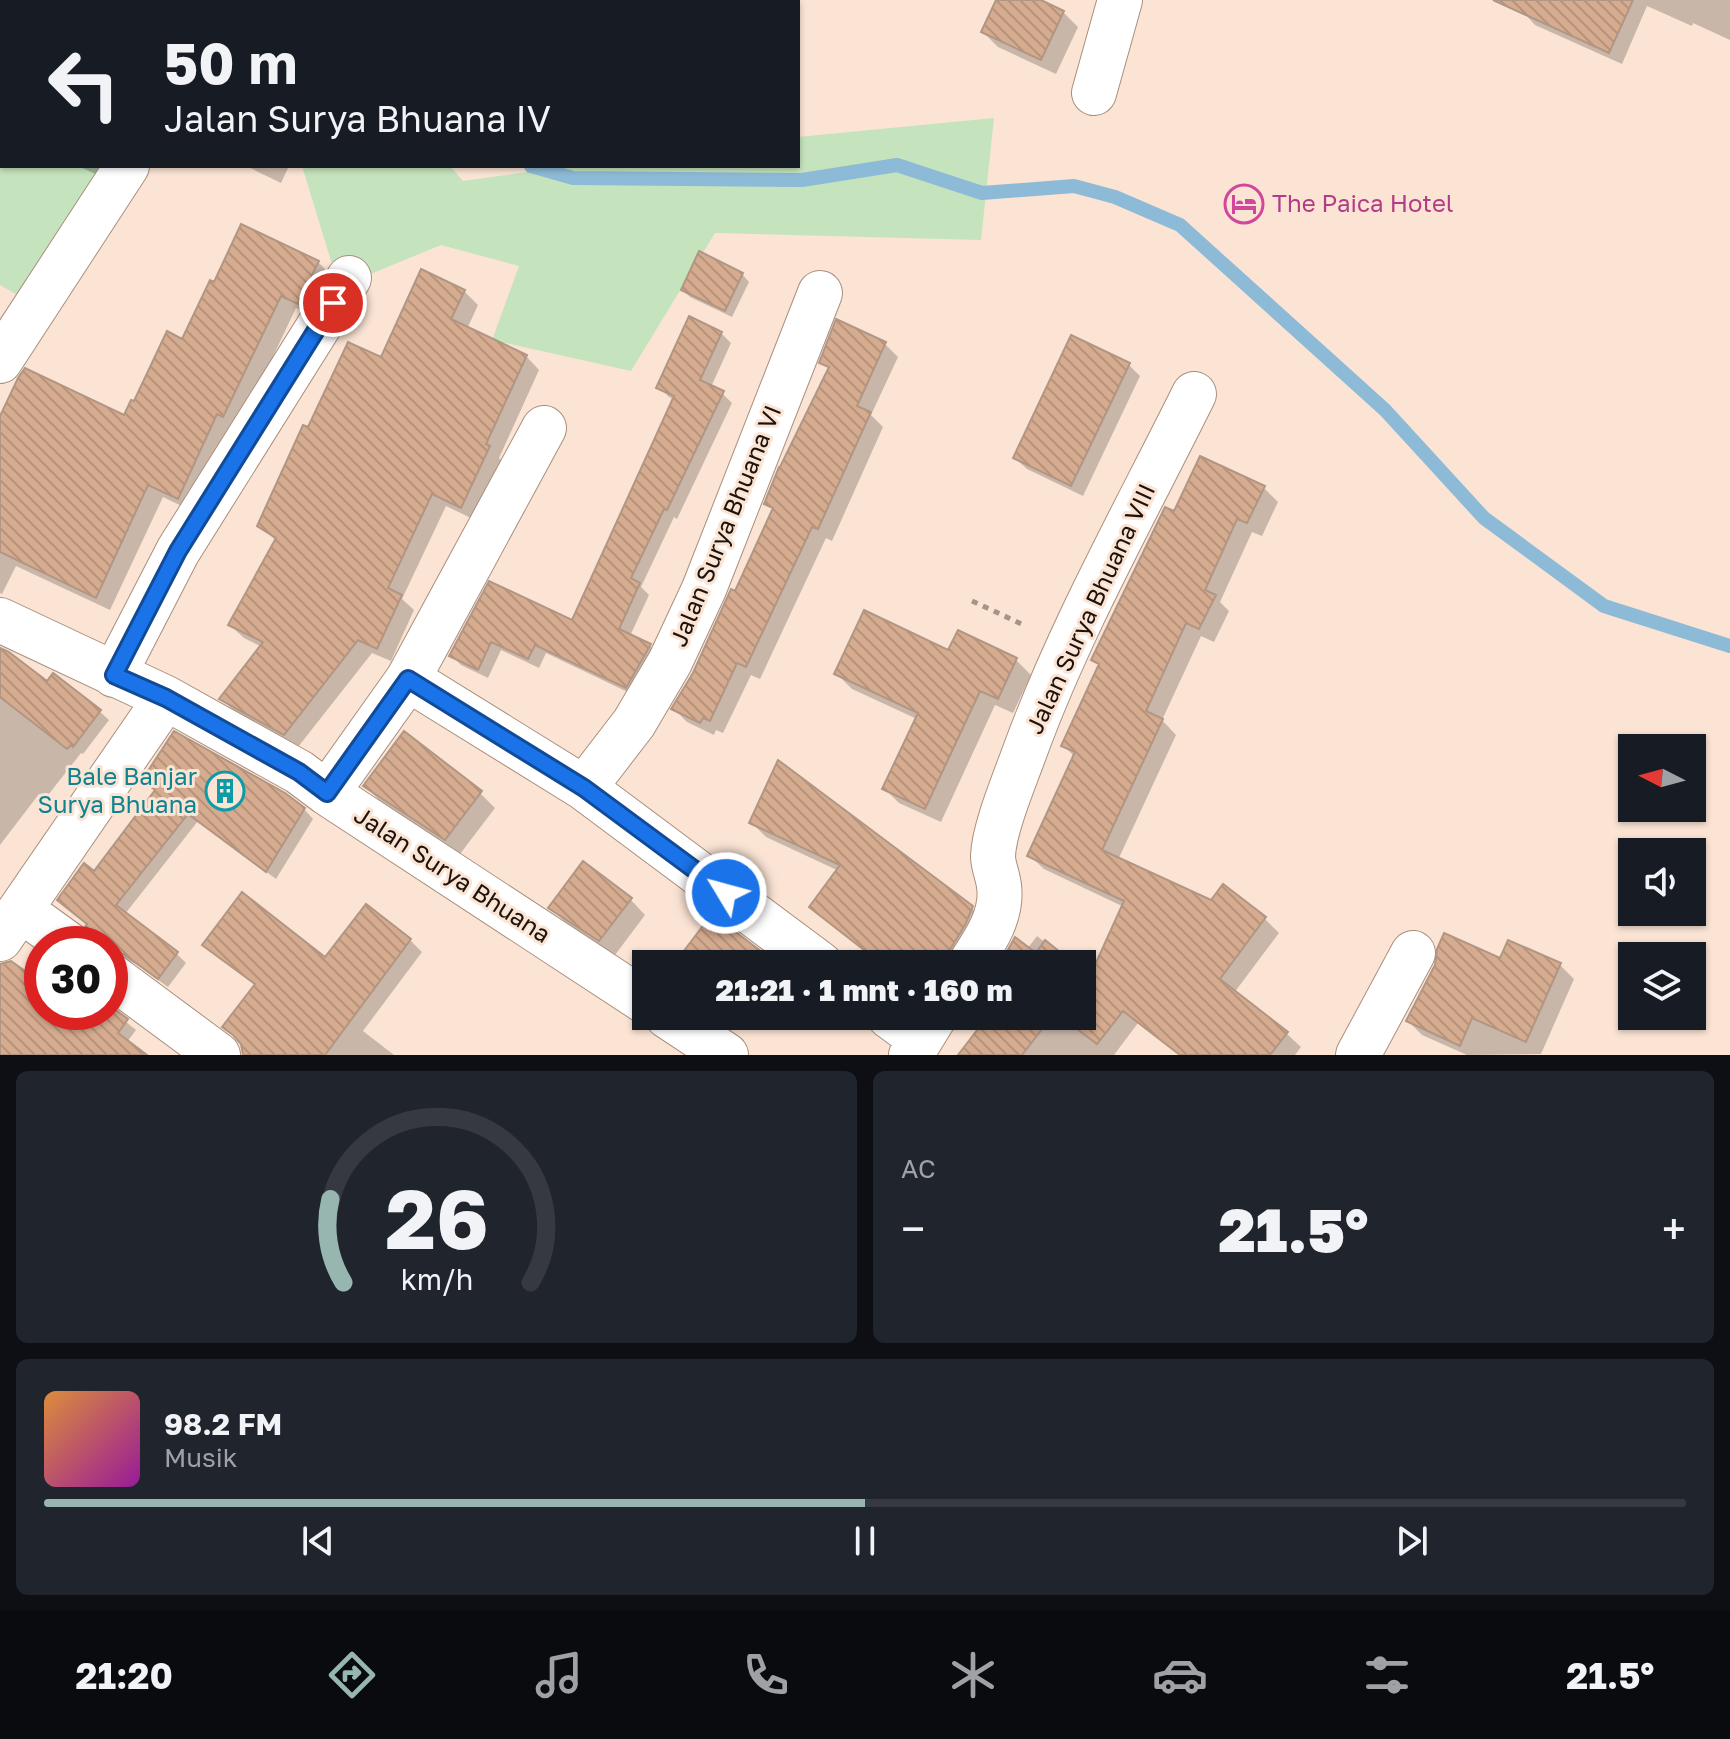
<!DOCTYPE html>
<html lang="id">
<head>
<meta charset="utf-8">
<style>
	body { margin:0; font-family:"Golos Text",sans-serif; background:#20242c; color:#f1f3f6; height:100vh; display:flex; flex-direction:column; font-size:30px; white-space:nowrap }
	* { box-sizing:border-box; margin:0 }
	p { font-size:26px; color:#9ea1a6 }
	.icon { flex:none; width:44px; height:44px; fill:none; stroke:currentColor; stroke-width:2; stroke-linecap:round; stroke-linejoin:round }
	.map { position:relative; height:1055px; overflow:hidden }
	.side { display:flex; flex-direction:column; gap:16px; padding:16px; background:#0d0f14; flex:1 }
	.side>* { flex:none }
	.banner { position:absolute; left:0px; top:0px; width:800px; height:168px; box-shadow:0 2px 6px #0004; background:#171b24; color:#f1f3f6; overflow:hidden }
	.needle { width:52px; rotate:276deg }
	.buttons { position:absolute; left:1618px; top:734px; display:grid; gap:16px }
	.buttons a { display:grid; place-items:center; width:88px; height:88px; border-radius:0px; background:#171b24; box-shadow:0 2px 6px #0004; font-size:40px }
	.speed { position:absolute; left:24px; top:926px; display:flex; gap:16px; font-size:40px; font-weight:700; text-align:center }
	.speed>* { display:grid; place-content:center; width:104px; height:104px; border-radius:50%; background:#171b24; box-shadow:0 2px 6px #0004; line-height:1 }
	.speed .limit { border:12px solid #d22; background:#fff; color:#111 }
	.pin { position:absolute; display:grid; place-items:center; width:68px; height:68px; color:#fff; margin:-34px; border:4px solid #fff; border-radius:50%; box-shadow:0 2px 8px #0007 }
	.me { position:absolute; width:88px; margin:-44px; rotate:307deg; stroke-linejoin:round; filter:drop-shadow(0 0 6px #0008) }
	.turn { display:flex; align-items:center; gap:28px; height:168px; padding:0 32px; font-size:36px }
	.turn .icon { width:104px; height:104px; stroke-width:2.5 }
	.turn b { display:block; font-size:56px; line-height:68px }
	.big { font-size:60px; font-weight:800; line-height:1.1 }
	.side .card { flex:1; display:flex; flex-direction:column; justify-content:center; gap:12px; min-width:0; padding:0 28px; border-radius:12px; background:#20242c }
	.side .dial { align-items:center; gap:0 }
	.dial svg { height:208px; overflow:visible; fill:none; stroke:#363941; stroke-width:7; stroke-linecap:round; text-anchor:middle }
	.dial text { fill:#f1f3f6; stroke:none }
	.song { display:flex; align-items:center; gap:24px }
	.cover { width:96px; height:96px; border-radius:12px; background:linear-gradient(135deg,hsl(30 70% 55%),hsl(300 70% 35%)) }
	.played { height:8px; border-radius:4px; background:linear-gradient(90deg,#97b6b0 50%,#363941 50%) }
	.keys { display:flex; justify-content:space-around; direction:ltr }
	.heat { display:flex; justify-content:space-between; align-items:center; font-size:44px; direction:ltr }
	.side .tiles { flex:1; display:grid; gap:16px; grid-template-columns:1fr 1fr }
	.card:last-child { grid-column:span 2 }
	.trip { position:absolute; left:632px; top:950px; width:464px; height:80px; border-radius:0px; background:#171b24; box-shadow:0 2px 6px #0004; font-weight:800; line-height:80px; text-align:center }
	.tabs { display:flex; height:128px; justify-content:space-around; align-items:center; background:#090b0e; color:#9ea1a6 }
	.tabs .icon { width:56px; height:56px }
	.tabs .on { color:#97b6b0 }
	.tabs b { font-size:36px; color:#f1f3f6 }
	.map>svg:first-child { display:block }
</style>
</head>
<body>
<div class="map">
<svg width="1730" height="1055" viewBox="0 0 1730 1055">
	<defs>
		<pattern id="building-back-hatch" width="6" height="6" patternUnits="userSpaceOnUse" patternTransform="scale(2)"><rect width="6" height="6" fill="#d6ac90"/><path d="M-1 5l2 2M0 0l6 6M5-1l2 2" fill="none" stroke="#b7937b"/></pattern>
	</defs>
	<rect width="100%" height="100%" fill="#fbe4d4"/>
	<path fill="#c5e4bd" d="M240,0h130v2h-129z
		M994,118l-13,122 -266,-7 -84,138 -139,-31 27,-74 -78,-21 -102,42 -37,-121h148l13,15 107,-15h228v-29z
		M2,132v34h97l32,18 -83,129 -48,-28v-150z"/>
	<path fill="#0003" d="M3,0h181l-1,2h-181v127l-2,-1v-123z
		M998,0h39l26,12 15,15 -22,47 -58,-27 -15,-15z
		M1528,0h202v40l-37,-17 -1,3 -45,-20 -25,58 -87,-39 -12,-13z
		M78,166h27l-5,10z
		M246,166h43l-8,17z
		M318,262l14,14 -19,40 -17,-8 -58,122 -46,81 -29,-14 -53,113 -94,-44 -14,28 -2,-1v-133l125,-42 58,-77z
		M742,274l7,8 -17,35 -42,-20 -7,-7z
		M464,291l14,14 -11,24 59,27 13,14 -40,88 4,4 -28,58 -29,-14 -44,93 12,11 -23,51 -19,-8 -74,94 -63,-35 -13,-13 40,-52 -18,-9 -14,-13 46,-84 -16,-16 49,-95 73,-70z
		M721,333l10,10 -20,44 11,6 10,10 -55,116 -3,-2 -33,70 8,8 -19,41 20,10 10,10 -24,40 -90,-43 -7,15 -38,-18 -13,28 -27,-13 -10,-10 39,-71 83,38 102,-222 -6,-3 -10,-10z
		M885,344l13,13 -27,58 12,12 -51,114 -6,-3 -66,141 -9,-4 -28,58 -7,-3 -2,5 -27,-13 -13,-13 62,-116 38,-82 -7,-8 63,-133 -8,-7z
		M1128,364l12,12 -57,120 -56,-27 -12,-11z
		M1263,487l15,15 -16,34 -10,-4 -32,70 9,9 -15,31 -13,-6 -39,84 14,15 -58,125 94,42 11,-15 42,32 14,14 -45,60 52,40 15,14 -6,8h-116l-41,-32 -24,32h-153l19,-26 -14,-13h116v-44l9,7 33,-72 -80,-38 -15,-14 46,-98 -12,-12 37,-79 -7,-7 82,-145z
		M0,650l47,34 52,27 10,9 -26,34 -2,-1 -36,46 -6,-5 -39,51z
		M949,653l67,7 15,15 -18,38 -18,-8 -54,117 -42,-19 -15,-15 33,-69 -65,-30 -15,-15z
		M145,780l159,29 9,10 -37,60 -78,-58 -73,93 52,40 9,9 -18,24 -32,-23 -12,-5 -14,2v-17h-15l-1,-70 63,-83z
		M365,786l115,7 15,15 -35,46 -80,-53z
		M752,823l219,84 15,15 -23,42h-70l-23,-17 -4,5 -40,-31 -14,-15 27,-35 -73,-34z
		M631,900l14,15 -30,40 -50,-33 -15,-15z
		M1037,936l35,28h-71l26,-15z
		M410,940l12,12 -59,79 31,24h-148l-4,-11 -18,-18 32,-40 -39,-30 -12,-12 121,16z
		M1501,961l59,4 14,14 -33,75 -74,1 -45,-20 -14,-14z
		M0,969l42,18v25h68v-3l26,21 -9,12 17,13h-144z
		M717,1016h21l-8,10z"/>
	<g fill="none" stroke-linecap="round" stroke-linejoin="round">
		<path stroke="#8dbad7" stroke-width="14" d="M351,0v2
			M531,166l42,12 229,2 95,-15 85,28 92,-7 41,11 65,28 205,185 99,108 120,88 126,40"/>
	</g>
	<path fill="url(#building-back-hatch)" stroke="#b19684" stroke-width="2" d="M996,0h45l23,11 -23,49 -60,-28z
		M1493,0h140l-24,53z
		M241,224l78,37 -21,43 -17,-8 -58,121 -6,-3 -39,85 -30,-14 -52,113 -96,-46v-136l18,-38 7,-10 99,47 7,-15 3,1 33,-70 15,8 28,-59 4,2z
		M699,251l44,22 -18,38 -44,-21z
		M421,269l44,21 -14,29 76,36 -41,89 4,2 -29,62 -29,-14 -44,94 14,7 -25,54 -19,-9 -74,95 -65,-36 44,-57 -35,-17 48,-87 -19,-12 46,-101 5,2 40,-85 33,15z
		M689,316l33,16 -22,48 24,11 -57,119 -3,-1 -33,69 9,5 -21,46 32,15 -25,44 -91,-43 -7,14 -37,-17 -13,28 -29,-14 40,-75 83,39 102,-224 -18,-8z
		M836,319l50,23 -29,64 14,6 -53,117 -6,-2 -66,140 -9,-4 -27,58 -7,-3 -3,5 -29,-14 22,-36 38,-84 4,2 38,-83 -9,-4 15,-37h1l49,-100 -10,-4z
		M1071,335l59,28 -59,123 -58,-28z
		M1200,456l65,30 -18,37 -10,-4 -32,71 11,5 -17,34 -13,-6 -40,88 17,8 -61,131 109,50 12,-16 43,33 -46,62 68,53 -18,23h-90l-57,-44 -26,33 -37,-28h22v-47l8,7 34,-75 -97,-45 48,-104 -14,-6 38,-82 -8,-4 74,-153 9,4z
		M864,610l84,40 10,-20 59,28 -19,41 -18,-8 -55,118 -43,-20 36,-76 -84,-39z
		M0,648l9,4 38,29 6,-8 48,37 -28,37 -2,-2 -4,4 -67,-52z
		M174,731l111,62 20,15 -39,64 -78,-58 -72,91 62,47 -20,27 -33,-24 -15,-5v-6h-17l-2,-9 -6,-8 2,-3 -30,-24 27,-37 10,8 61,-81 -13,-10z
		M404,731l78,60 -37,49 -82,-54z
		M778,760l195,146 -8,19 -16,26 -4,13h-63l-73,-57 31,-42 -91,-42z
		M583,861l49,37 -33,43 -51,-33z
		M242,892l83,65 41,-53 45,35 -86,116h-82l-2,-11 -8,-9 -11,-8 33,-43 -53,-39z
		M712,914l66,50h-104z
		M1444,933l56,25 8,-18 53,23 -35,79 -54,-24 -12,28 -54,-25 29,-56 2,-16z
		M1015,937l21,16 9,-13 30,24h-75z
		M11,961l31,22v29h68v-6l18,13 -10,14 29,22h-147v-91z
		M988,1016h64l-30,39h-64z"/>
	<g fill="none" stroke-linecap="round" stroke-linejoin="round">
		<g stroke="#a98f7d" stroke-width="46">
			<path id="minor" d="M1094,93l26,-93
				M0,361l127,-195
				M0,620l166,78 133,74 28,21 319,209
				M114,675l64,-124 171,-273
				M408,679l176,109 236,176
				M584,788l50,-65 36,-61 34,-73 116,-296
				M327,793l81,-114 136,-251
				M21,910l47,34
				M0,939l166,-241
				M970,964c15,-23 33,-49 29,-78 -1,-10 -6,-20 -6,-30 1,-28 22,-77 32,-105 45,-123 111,-240 169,-357
				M110,975l108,80
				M667,1016l59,39
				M889,1016l31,23
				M911,1055l24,-39
				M1358,1055l55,-102"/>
		</g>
		<path stroke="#a69487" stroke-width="5" stroke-dasharray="6 6" stroke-linecap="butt" d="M972,601l54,25"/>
		<use href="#minor" stroke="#fff" stroke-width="44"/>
	</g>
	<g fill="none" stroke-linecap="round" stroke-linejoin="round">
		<g stroke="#114b97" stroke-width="20">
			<path id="route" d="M333,303l-155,248 -64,124 52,23 133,74 28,21 81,-114 176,109 142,105"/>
		</g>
		<use href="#route" stroke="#1a73e8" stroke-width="14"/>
	</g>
	<defs>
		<g id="hotel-ring" transform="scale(2)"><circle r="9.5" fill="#fbe4d4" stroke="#d1479c" stroke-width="1.5"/><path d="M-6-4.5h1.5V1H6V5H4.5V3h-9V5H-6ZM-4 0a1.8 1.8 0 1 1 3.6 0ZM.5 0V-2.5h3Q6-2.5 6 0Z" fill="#d1479c"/></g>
		<g id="building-ring" transform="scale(2)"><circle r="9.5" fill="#fbe4d4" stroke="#0f9aa8" stroke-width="1.5"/><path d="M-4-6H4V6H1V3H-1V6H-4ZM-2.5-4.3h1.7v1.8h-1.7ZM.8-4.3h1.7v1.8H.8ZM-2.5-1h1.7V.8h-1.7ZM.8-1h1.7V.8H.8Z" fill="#0f9aa8"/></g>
	</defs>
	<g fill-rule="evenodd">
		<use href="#hotel-ring" x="1244" y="204"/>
		<use href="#building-ring" x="225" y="791"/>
	</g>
	<g text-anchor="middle" stroke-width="6" stroke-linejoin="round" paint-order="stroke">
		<g font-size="24" fill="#b23c85" stroke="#fbe4d4" text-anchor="start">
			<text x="1272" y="212">The Paica Hotel</text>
		</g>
		<g font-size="24" fill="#1c120b" stroke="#fbe4d4">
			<text transform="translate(726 526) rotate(-68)" y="8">Jalan Surya Bhuana VI</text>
			<text transform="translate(1091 609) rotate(-65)" y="8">Jalan Surya Bhuana VIII</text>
			<text transform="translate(452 875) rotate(33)" y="8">Jalan Surya Bhuana</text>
		</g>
		<g font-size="24" fill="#0d838f" stroke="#fbe4d4" text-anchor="end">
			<text x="197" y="785">Bale Banjar<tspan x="197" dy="28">Surya Bhuana</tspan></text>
		</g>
	</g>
</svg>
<div class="buttons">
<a><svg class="needle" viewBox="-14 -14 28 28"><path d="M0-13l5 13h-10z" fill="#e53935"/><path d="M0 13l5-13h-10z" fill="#9ea1a6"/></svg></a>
<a><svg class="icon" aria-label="sound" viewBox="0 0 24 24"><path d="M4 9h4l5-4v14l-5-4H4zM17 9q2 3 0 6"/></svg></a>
<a><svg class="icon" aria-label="layers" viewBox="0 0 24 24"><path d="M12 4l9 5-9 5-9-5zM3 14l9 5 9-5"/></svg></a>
</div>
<div class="speed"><div class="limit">30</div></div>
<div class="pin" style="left:333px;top:303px;background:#d93025"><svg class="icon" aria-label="arrive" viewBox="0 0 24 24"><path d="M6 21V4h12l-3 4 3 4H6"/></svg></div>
<svg class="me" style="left:726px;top:893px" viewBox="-20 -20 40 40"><circle r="17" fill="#1a73e8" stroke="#fff" stroke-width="3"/><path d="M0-11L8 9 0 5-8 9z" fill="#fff"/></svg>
<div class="trip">21:21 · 1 mnt · 160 m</div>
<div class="banner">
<div class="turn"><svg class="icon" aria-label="left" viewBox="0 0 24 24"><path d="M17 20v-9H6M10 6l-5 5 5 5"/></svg><div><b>50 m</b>Jalan Surya Bhuana IV</div></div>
</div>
</div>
<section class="side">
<div class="tiles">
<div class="card dial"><svg viewBox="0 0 100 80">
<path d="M14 69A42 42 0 1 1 86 69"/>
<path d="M14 69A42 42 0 0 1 9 37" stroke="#97b6b0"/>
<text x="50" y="56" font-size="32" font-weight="700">26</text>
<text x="50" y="72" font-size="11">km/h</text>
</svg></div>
<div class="card"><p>AC</p>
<div class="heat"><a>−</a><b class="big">21.5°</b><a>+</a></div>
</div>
<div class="card">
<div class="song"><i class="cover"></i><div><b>98.2 FM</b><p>Musik</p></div></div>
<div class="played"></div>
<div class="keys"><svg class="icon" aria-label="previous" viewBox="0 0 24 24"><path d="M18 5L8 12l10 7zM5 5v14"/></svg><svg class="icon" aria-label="pause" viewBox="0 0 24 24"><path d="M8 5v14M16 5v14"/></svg><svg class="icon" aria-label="next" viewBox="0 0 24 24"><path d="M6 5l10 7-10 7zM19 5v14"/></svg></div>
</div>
</div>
</section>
<nav class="tabs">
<b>21:20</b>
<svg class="icon on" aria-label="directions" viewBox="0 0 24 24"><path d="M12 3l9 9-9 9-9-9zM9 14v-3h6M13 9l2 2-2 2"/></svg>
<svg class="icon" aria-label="music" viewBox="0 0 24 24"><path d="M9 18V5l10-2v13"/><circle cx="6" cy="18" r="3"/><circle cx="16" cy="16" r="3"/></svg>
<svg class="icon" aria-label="phone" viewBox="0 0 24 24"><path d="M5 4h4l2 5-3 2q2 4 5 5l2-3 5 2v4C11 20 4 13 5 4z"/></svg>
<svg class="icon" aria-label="climate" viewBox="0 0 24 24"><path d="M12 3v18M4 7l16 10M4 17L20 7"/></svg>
<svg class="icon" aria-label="car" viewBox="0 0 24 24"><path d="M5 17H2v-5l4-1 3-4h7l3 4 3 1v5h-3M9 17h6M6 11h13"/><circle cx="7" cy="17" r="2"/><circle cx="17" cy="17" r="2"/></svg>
<svg class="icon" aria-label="filters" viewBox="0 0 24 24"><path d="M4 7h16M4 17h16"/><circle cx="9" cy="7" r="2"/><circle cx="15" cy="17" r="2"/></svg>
<b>21.5°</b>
</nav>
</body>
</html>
